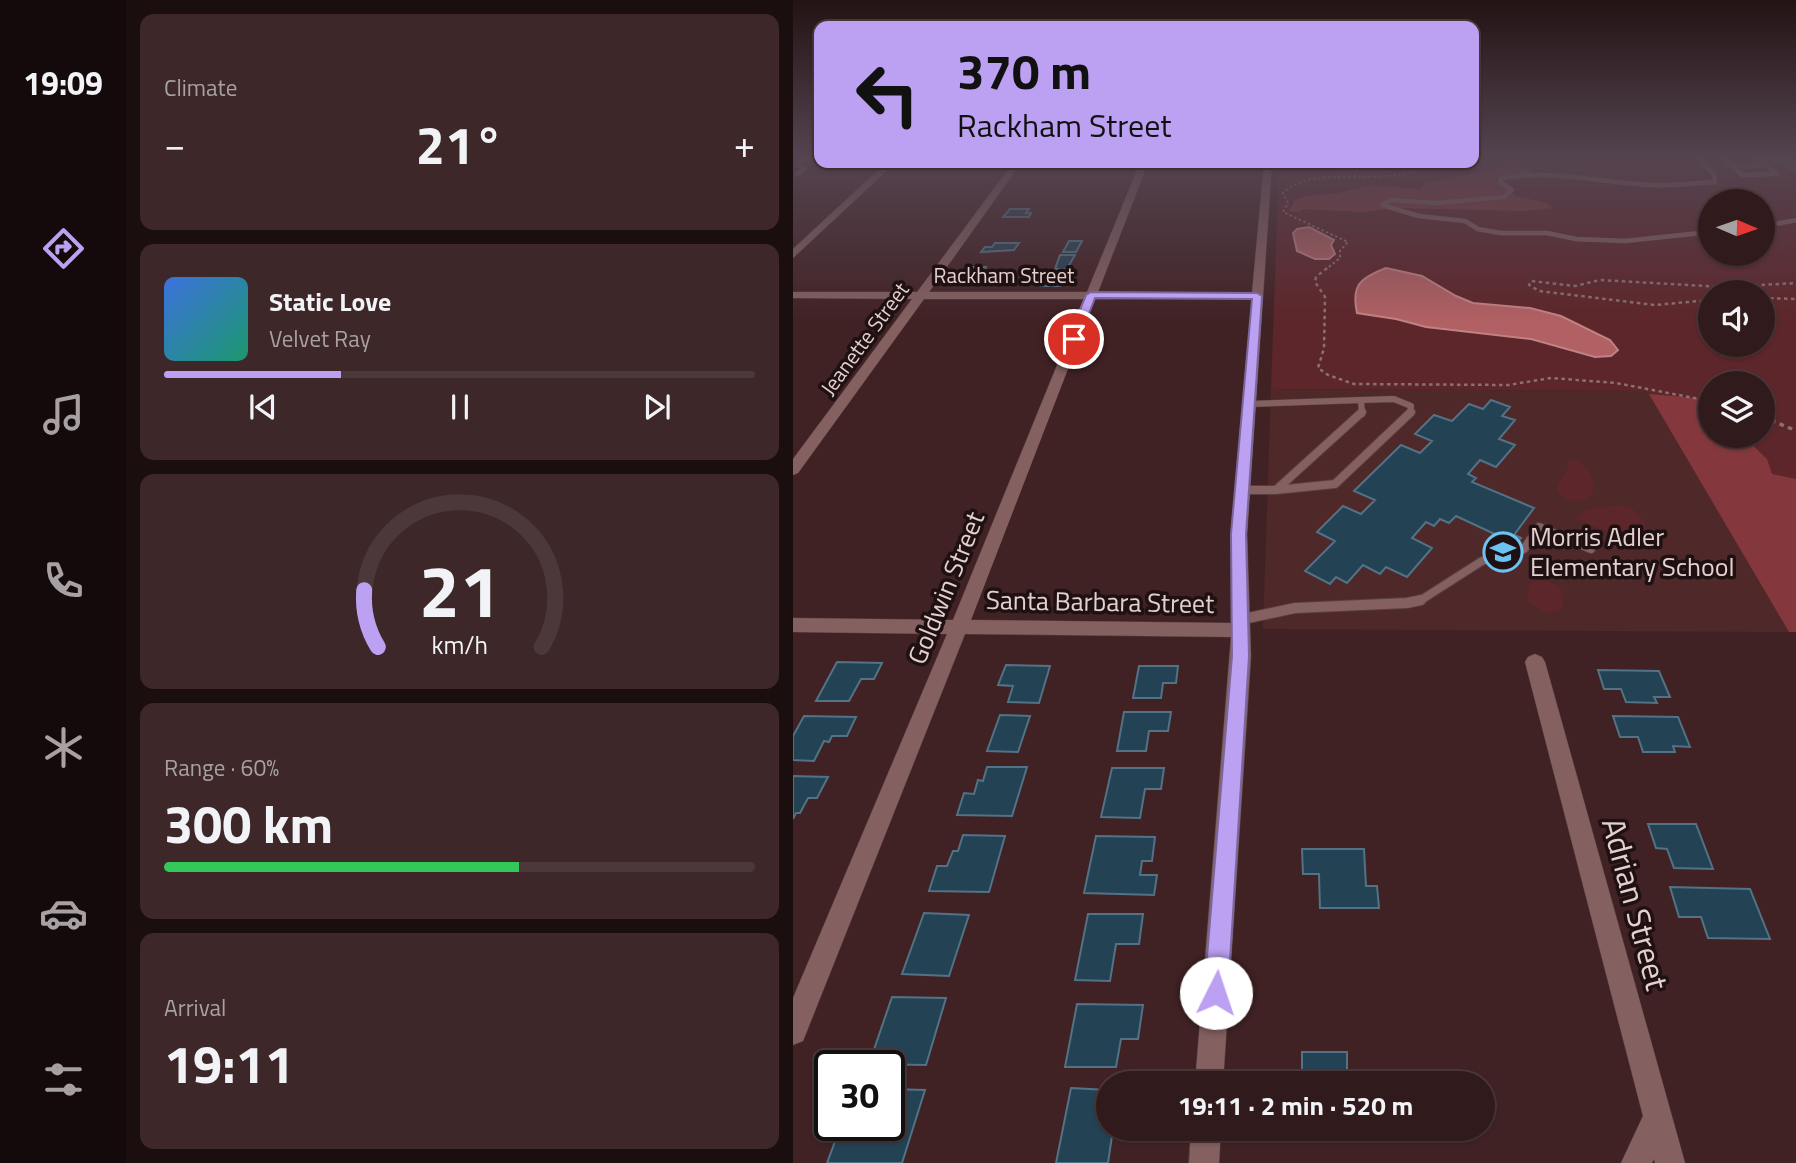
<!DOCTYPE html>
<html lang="en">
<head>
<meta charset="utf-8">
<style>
	body { margin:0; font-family:"Titillium Web",sans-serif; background:#3d2728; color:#f1f3f6; height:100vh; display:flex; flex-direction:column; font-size:26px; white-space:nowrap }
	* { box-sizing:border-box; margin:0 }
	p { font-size:23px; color:#a8a1a3 }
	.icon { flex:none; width:38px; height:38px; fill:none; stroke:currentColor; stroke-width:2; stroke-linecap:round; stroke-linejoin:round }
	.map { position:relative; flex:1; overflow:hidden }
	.drawer { display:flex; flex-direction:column; gap:14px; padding:14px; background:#1b0e0f; width:667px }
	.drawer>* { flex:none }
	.hud { position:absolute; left:21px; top:21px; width:665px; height:147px; border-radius:14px; box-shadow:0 2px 5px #0004,0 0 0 2px #4c383a; background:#bca0f2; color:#111; overflow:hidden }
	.needle { width:46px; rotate:92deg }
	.fabs { position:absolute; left:905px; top:189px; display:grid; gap:14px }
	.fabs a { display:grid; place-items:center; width:77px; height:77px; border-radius:50%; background:#311a1b; box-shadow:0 2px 5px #0004,0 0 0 2px #4c383a; font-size:35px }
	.speed { position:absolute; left:21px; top:1050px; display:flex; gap:14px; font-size:35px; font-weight:700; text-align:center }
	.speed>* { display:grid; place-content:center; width:91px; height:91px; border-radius:50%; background:#311a1b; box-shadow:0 2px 5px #0004,0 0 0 2px #4c383a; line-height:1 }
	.speed .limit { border:4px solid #111; border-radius:10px; background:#fff; color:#111 }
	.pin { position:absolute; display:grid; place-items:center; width:60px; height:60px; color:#fff; margin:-30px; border:4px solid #fff; border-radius:50%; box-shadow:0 2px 7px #0007 }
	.me { position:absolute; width:77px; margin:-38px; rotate:4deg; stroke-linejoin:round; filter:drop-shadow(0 0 5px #0008) }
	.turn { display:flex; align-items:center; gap:24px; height:147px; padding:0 28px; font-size:32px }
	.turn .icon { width:91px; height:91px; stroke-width:2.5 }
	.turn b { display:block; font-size:49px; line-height:60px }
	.big { font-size:52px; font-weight:700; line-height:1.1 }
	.drawer .widget { flex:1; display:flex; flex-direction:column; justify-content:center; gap:10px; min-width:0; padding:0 24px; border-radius:14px; background:#3d2728 }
	.drawer .dial { align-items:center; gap:0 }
	.dial svg { height:182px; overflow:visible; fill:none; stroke:#4c383a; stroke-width:7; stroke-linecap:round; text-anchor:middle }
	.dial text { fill:#f1f3f6; stroke:none }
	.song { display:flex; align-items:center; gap:21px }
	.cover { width:84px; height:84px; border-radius:10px; background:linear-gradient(135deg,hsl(220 70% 55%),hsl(160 70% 35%)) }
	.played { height:7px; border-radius:4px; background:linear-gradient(90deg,#bca0f2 30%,#4c383a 30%) }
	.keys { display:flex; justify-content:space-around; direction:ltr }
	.heat { display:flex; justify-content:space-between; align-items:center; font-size:38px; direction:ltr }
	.charge { height:10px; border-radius:5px; background:linear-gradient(90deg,#34c759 60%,#4c383a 0) }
	.trip { position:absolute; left:303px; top:1071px; width:399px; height:70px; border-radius:35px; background:#311a1b; box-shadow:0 2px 5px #0004,0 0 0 2px #4c383a; font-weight:700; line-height:70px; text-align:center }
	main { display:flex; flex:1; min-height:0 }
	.tabs { display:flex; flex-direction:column; width:126px; justify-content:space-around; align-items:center; background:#140a0b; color:#a8a1a3 }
	.tabs .icon { width:49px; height:49px }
	.tabs .active { color:#bca0f2 }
	.tabs b { font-size:32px; color:#f1f3f6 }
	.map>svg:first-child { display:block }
</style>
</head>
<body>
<main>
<nav class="tabs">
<b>19:09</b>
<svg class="icon active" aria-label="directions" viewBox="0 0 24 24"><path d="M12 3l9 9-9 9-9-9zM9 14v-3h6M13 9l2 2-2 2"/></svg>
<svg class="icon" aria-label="music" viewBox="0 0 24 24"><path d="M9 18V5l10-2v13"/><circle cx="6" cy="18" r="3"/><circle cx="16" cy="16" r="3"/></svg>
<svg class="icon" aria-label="phone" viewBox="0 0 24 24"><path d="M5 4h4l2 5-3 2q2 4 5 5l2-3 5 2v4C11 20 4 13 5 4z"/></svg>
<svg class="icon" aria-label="climate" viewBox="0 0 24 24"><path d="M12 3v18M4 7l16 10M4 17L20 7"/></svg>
<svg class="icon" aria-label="car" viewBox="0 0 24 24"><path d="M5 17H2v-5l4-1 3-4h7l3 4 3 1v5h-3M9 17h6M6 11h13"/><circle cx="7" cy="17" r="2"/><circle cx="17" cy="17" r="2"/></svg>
<svg class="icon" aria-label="filters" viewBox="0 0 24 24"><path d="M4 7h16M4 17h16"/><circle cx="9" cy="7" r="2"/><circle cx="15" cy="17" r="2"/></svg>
</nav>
<section class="drawer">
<div class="widget"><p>Climate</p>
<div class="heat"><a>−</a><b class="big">21°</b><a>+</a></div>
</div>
<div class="widget">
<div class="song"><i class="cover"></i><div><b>Static Love</b><p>Velvet Ray</p></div></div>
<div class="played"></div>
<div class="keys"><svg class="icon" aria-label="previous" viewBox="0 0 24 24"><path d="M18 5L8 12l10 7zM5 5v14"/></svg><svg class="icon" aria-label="pause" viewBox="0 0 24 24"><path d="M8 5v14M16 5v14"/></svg><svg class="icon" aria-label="next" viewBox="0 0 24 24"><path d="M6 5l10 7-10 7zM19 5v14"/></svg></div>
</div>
<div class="widget dial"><svg viewBox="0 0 100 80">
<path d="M14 69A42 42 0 1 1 86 69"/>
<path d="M14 69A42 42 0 0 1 8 44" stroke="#bca0f2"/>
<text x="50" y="56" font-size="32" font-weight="700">21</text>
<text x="50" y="72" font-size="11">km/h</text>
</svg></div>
<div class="widget"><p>Range · 60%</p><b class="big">300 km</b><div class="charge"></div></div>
<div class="widget"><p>Arrival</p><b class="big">19:11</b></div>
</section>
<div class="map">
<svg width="1004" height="1163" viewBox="0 0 1004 1163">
	<rect width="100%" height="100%" fill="#412224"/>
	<path fill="#4f282a" d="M478,389l377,2 141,241 -526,-3z"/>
	<path fill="#5d262a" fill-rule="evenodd" d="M681,158h322v474h-7l-142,-241 -376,-2 8,-226h195zM917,201h53v53h-53zM917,292h53v53h-53zM917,383h53v53h-53z
		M782,459c14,8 27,25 13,40 -13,6 -24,2 -32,-10l11,-18 1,-9z
		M829,505c14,2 24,15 25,28l-10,10 -63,-25 13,-9z
		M750,579l18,9 3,16 -5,7 -14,2 -18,-12 2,-17z"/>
	<path fill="#84383d" d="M719,166l19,3 1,3 -4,3 -29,1 -5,3 22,17 30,7 7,5 -27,3 -135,-3 -27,4 -62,-3 -2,3 -11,-1 6,-11 13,-4 31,-3 32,-8 50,4 4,-6z
		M856,394l48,4 13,6v32h33l24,23 5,15 24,5v153h-7z"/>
	<path fill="#b16063" stroke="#c18284" stroke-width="2" d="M516,227l25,13 -3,5 4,9 -6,5h-14l-18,-8 -4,-18 4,-4z
		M593,268l36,8 34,20 17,7 57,5 31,8 49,24 8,10 -7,6 -16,1 -64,-18 -105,-12 -30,-8 -39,-6c-6,-28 3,-35 29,-45z"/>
	<path fill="#234253" stroke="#527285" stroke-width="2" d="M217,209h19l-3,4h5l-2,4h-26z
		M276,241h13l-6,11h-13z
		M202,243h24l-5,7 -33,2 4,-5h7z
		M267,255h15l-8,14h-12z
		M180,267h13l-5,9h-14z
		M256,272h19l-7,14h-20z
		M698,400l19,7 -8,9 13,4 -16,19 16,6 -19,22 -16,-7 -12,14 8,4 -4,4 62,26 -20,27 7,3 -5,6 -60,-28 -7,7 -9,-4 -6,7 -8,-4 -14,16 20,10 -25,29 -21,-10 -6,7 -17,-9 -16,18 -11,-6 -6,7 -25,-13 30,-30 -18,-9 26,-26 18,8 14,-14 -21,-9 47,-46 19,8 12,-12 -17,-7 19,-19 18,6 17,-17 14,5z
		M44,662l45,1 -8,16h-13l-12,22h-33z
		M213,665l44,1 -11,37 -31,-1 5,-16 -15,-1z
		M346,666h39l-2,17h-13l-2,15h-28z
		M805,670l61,1 11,26h-16l3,6 -31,-1 -5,-13h-17z
		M331,712h47l-3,19h-19l-3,20h-29z
		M207,715l30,1 -12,36 -31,-1z
		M11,716l52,1 -9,19h-15l-3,6 -5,-1 -10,20 -21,-1v-24z
		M820,716l65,1 12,30 -17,-1 2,6h-32l-5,-15h-18z
		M194,767h40l-15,49 -55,-1 7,-22 10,1 4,-14 5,1z
		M319,768h52l-3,21h-16l-5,29 -39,-1z
		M0,776l35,1 -11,21h-9l-8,15h-4l-3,6z
		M855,824h48l17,45 -39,-1 -7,-19 -11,-1z
		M170,835l42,1 -16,56 -60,-1 8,-25h10l6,-15h5z
		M303,836l59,1 -3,24h-10l-2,14h17l-3,20 -70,-2z
		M509,849h62l2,37h11l2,22h-59l-1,-34h-16z
		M877,887l80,2 20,50 -62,-1 -7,-21h-22z
		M131,913l45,2 -20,61 -47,-2z
		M295,914h55l-4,30h-23l-6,37 -35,-1z
		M99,997l54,1 -20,67 -57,-1z
		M284,1004l66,1 -5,34h-17l-5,28h-51z
		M509,1052h45v31h-45z
		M278,1088l37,2v39h5l-5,34h-52z
		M96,1089l36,1 -23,73h-75l10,-27h13l3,-11h36z"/>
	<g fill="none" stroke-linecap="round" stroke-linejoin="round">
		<g stroke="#583e40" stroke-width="5">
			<path id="service-far3" d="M906,158l15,16 1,8c-21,1 -43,4 -65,3 -43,-2 -109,-17 -150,-6v3l12,8 -8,7 -68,6 -45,-3 -9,5 37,11 46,5 13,8 23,4h46l29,6 49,2 85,-9
				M930,158l9,8
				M964,158l9,7
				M968,161h36
				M34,165l4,-2
				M973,165l11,9 -35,1 -10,-9z
				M4,174l8,-6 -7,-3 8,-7
				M970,226l34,-6"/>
		</g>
		<g stroke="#583e40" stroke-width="7">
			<path id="service-far2" d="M568,400l33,-1 17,7 -1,8
				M456,404l112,-4 1,14"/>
		</g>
		<g stroke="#583e40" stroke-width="10">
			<path id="service-far1" d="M449,490h34l86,-78
				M483,490l59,-6 76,-72
				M620,602l8,-2 61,-39 42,-12 15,-22 52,22"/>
		</g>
		<g stroke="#583e40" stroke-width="12">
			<path id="service" d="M446,620l56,-12 112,-5 14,-3"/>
		</g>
		<g stroke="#583e40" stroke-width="1">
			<path id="minor" d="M978,158h10l16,9v6z
				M93,163h9l-102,95v-9z
				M220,163h8l-92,129h158l53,-129h8l-50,129 154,1 12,-130h8l-25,371 4,122 -28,427h-28l36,-446 -266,-3 -162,407 -10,4v-47l154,-364 -154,-2v-14l160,2 131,-321h-160l-126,174 -5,2v-16l119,-160 -119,-1v-6h124zM302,299h157l-21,235v89l-260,-3z
				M742,654l7,3 3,5 140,501h-30l-1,-4 -2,4h-31l22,-47 -118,-454 3,-5z
				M398,1129h30l-2,34h-30z"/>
		</g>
		<path stroke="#8b7172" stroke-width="2" stroke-dasharray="2.5 2.5" stroke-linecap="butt" d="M572,166l19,3
			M562,176l1,-5 12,-8
			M532,270l15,-12v-7l8,-9 -65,-30 5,-9 -5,-10c26,-26 86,-11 119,-19 10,-2 18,-6 26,-11"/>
		<path stroke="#8b7172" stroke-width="2.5" stroke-dasharray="3.5 3.5" stroke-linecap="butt" d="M534,268l-11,9 -1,5 10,15 -1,51 -6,20 10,7 26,9 154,1 43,-7 65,5 94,18
			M970,298l34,1
			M917,300l-55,5 -116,-14 -10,-6 2,-4 44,5 25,-6 123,7 74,-4"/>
		<path stroke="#8b7172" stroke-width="3.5" stroke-dasharray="4.5 4.5" stroke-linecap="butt" d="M970,417l34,14"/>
		<use href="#service-far3" stroke="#846060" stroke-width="4.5"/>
		<use href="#service-far2" stroke="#846060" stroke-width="6"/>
		<use href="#service-far1" stroke="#846060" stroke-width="8"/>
		<use href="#service" stroke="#846060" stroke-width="10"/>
		<use href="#minor" fill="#846060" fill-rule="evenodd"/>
	</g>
	<linearGradient id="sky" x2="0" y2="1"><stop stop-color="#241314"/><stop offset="0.49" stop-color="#544450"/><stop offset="1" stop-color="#544450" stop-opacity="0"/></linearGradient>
	<rect width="1004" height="321" fill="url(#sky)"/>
	<path fill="#bca0f2" stroke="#7a689d" stroke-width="2" d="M298,292l166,1 5,3 -16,238 3,122 -21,337 -3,9 -9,3 -8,-3 -4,-9 28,-337 -1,-122 21,-235 -157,-1 -16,41 -9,2 -2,-2 18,-44z"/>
	<defs>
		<g id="school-ring" transform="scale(2.0125)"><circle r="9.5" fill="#1f1111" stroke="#6cc3f2" stroke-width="1.5"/><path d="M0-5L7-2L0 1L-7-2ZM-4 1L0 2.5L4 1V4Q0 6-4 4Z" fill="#6cc3f2"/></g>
	</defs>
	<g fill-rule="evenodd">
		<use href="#school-ring" x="710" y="552"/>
	</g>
	<g text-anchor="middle" stroke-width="7" stroke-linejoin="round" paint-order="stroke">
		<g font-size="21" fill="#e5d0d0" stroke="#1f1111">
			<text x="211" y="283">Rackham Street</text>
			<text transform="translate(72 339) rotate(-54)" y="7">Jeanette Street</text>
		</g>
		<g font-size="26" fill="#e5d0d0" stroke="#1f1111" text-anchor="start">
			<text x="737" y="546">Morris Adler<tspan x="737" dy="30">Elementary School</tspan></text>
		</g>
		<g font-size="26" fill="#e5d0d0" stroke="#1f1111">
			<text transform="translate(153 588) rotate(-68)" y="9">Goldwin Street</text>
			<text transform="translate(307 602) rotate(1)" y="9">Santa Barbara Street</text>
		</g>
		<g font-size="32" fill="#e5d0d0" stroke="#1f1111">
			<text transform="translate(842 904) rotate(75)" y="11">Adrian Street</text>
		</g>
	</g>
</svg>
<div class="fabs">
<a><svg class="needle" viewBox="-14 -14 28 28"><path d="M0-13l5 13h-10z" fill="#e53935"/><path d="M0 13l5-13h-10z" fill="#a8a1a3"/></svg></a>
<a><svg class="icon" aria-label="sound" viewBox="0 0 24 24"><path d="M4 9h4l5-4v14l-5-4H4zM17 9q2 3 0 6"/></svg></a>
<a><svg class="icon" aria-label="layers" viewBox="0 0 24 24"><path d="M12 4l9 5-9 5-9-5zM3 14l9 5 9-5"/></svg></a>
</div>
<div class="speed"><div class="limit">30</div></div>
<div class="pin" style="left:281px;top:339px;background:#d93025"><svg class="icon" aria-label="arrive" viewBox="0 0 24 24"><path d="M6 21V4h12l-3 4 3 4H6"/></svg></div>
<svg class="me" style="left:423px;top:993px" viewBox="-20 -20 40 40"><circle r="19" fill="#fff"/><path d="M0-13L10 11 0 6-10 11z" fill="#bca0f2"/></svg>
<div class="trip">19:11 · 2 min · 520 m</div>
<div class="hud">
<div class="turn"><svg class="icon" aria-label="left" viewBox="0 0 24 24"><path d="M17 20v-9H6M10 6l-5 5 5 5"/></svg><div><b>370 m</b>Rackham Street</div></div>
</div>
</div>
</main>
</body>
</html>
